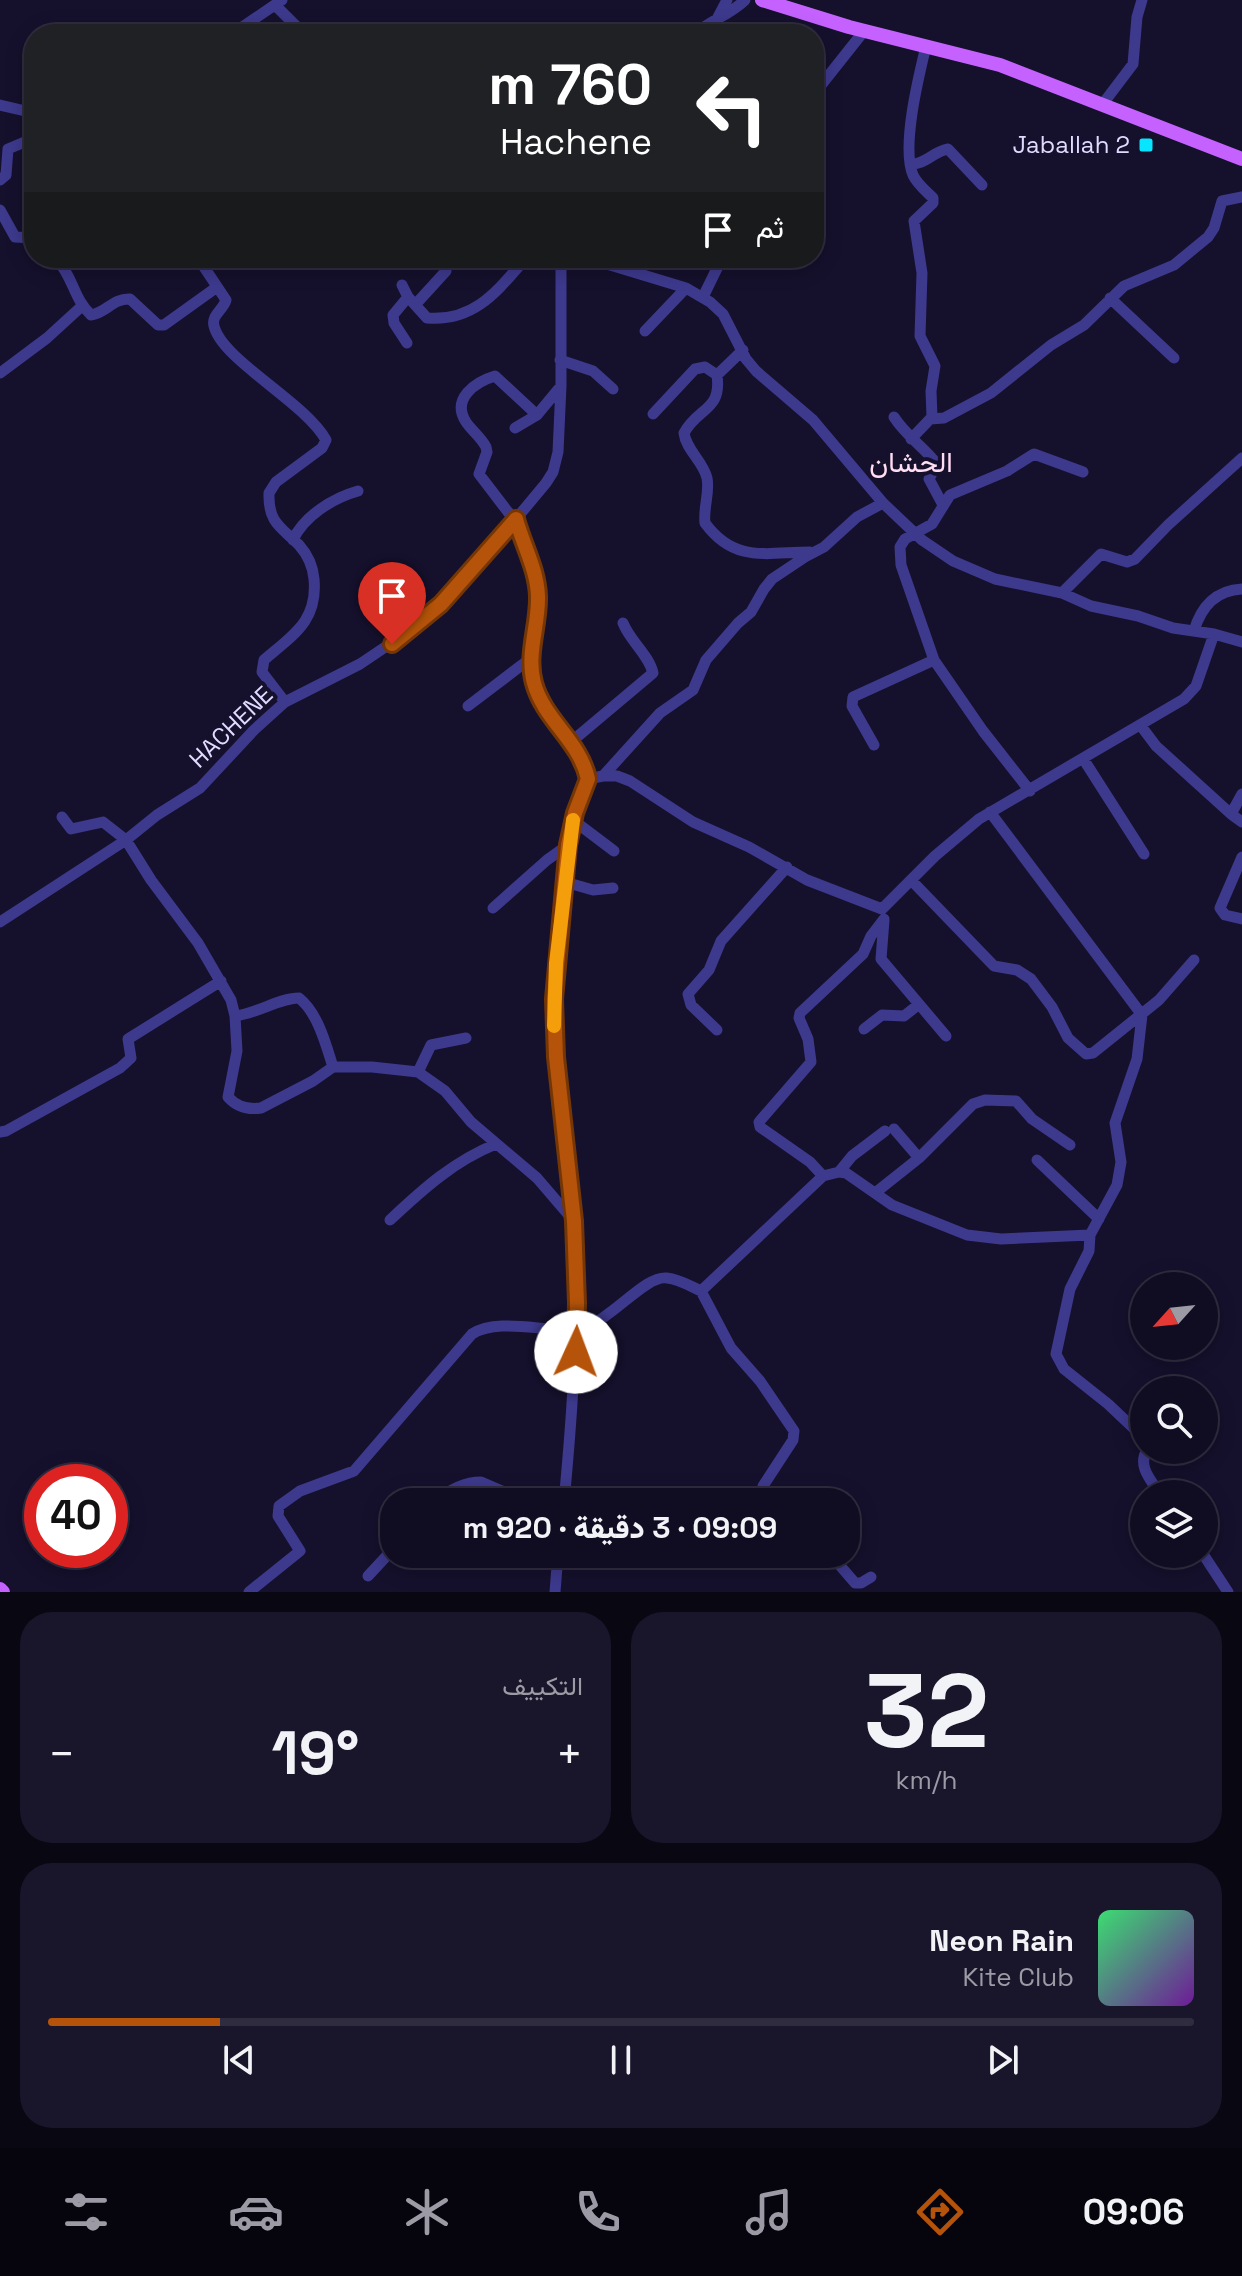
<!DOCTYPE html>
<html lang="ar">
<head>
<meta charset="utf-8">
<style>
	body { margin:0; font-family:"Space Grotesk",Vazirmatn,sans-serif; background:#19152a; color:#f1f3f6; direction:rtl; height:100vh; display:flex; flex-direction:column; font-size:30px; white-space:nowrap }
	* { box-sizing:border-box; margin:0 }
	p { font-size:26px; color:#9c9ba5 }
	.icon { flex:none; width:44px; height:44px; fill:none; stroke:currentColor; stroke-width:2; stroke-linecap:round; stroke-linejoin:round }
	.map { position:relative; height:1592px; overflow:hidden; direction:ltr }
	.details { display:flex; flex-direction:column; gap:20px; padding:20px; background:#090712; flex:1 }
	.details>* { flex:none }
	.hud { position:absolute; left:24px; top:24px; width:800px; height:244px; border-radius:32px; box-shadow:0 4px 20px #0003,0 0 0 2px #302c3f; direction:rtl; background:#202124; color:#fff; overflow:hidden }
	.needle { width:52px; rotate:243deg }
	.fabs { position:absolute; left:1130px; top:1272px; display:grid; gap:16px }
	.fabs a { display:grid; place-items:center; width:88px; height:88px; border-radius:50%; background:#100c21; box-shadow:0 4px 20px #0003,0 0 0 2px #302c3f; font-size:40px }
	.speed { position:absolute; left:24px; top:1464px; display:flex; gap:16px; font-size:40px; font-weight:700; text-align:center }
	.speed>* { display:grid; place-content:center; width:104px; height:104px; border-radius:50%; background:#100c21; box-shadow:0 4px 20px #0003,0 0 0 2px #302c3f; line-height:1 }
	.speed .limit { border:12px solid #d22; background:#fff; color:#111 }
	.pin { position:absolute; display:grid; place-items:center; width:68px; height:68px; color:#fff; margin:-82px -34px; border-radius:50% 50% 50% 0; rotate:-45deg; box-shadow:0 0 8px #0007 }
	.pin .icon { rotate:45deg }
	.me { position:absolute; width:88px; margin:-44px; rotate:2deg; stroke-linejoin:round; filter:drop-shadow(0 0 6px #0008) }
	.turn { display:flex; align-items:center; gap:28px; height:168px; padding:0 40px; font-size:36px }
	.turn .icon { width:104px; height:104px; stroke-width:2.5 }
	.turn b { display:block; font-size:56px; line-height:68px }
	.then { display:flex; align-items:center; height:76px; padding:0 40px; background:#0003; gap:16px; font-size:30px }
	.big { font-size:60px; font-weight:800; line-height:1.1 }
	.details .tile { flex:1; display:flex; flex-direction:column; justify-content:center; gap:12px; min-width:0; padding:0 28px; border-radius:32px; background:#19152a }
	.details .dial { align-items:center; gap:0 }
	.dial b { font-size:104px; line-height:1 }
	.song { display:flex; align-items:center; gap:24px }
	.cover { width:96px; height:96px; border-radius:12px; background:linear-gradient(135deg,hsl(140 70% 55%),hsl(280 70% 35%)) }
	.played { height:8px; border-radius:4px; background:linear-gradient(90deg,#b45309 15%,#302c3f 15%) }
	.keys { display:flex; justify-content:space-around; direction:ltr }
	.heat { display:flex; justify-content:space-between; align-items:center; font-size:44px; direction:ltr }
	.details .tiles { flex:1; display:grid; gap:20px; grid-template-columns:1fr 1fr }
	.tile:last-child { grid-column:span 2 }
	.trip { position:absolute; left:380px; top:1488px; width:480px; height:80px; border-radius:32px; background:#100c21; box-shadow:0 4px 20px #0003,0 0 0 2px #302c3f; font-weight:800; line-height:80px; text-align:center; direction:rtl }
	.menu { display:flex; height:128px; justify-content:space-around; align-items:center; background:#06050d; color:#9c9ba5 }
	.menu .icon { width:56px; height:56px }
	.menu .selected { color:#b45309 }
	.menu b { font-size:36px; color:#f1f3f6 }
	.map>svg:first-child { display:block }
</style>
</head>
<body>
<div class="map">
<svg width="1242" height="1592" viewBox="0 0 1242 1592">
	<rect width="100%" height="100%" fill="#15102c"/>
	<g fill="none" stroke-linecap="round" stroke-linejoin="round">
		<path stroke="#3d398d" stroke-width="11" d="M276,6l28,28
			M717,19l10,-19
			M232,34l50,-34
			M695,34c15,-14 35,-19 50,-34
			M814,94l50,-63
			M0,105l34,8
			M1102,105l31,-41 4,-47 5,-17
			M911,164c14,1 23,-13 37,-15l34,36
			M0,180l6,-5 2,-26 26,-11
			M0,210l15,27 19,1
			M56,258c18,20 17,40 35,57 15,-2 22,-17 39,-16l28,26h6l53,-38
			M198,258l28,42c-2,9 -15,15 -12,26 8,34 91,76 112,114l-4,8 -46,34 -7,11c-1,30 12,34 30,52 8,9 14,22 15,34 4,42 -21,56 -50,81l-2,12 23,30
			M587,258l99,30 24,14 13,12 23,45 10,12 57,49 70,83 39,37 31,21 42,18 67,14 29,13 47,10 35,12 41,6 28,8
			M402,285l6,12 19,21c48,4 71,-28 99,-60
			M703,297l19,-39
			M1110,298l64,60
			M415,305l31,-34
			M645,331l41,-43
			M407,343l-13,-20 -1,-8 15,-18
			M743,350l-26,25c5,36 -19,32 -33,58 2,17 19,28 23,45 3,15 -4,30 -2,45 30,41 63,29 105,29
			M560,360l33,11 20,18
			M0,373l47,-35 35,-32
			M653,414l42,-45 10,-2 12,8
			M894,417c12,19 29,29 43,47l-8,15 14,26
			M930,419l14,-1 47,-25 60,-48 33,-20 40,-39 50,-21 34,-28 6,-9 8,-27 20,-4
			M515,428l22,-13 24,-29
			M911,439l21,-22 -1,-26 4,-25 -15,-30 2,-63 -8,-52 19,-18v-5c-7,-7 -16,-14 -20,-23 -12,-28 6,-100 13,-129
			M516,519c7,26 21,51 22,77 1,29 -12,58 -4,87 10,37 46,58 54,96 -3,17 -13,30 -16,46 -11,52 -17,121 -18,175 -1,75 16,149 20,223 5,97 -1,183 -10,279
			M516,519l-8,-7 -29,-38 8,-22 -1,-5c-5,-10 -14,-16 -20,-25 -15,-23 9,-40 29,-46l42,39
			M293,540c11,-24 40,-42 65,-49
			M1062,593l39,-39 26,8 8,-3 33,-34 74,-67
			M1194,631c7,-24 22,-41 48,-42
			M468,706l63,-48
			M1141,726l15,20 75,68
			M571,742l82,-69c-4,-18 -23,-32 -30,-50
			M874,745l-22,-39 1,-9 81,-37
			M1084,760l60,94
			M603,776l57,-63 33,-23 13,-30 32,-37 13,-11 13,-23 8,-10 33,-22 19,-10 33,-30 26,-14
			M588,779l15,-3h14l13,5 63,41 56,25 58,33 75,29 53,-53 44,-37 205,-120 12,-13 18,-52
			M1030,791l-47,-60 -49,-71 -33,-95 -1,-18 5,-8 27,-15 18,-29 57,-24 27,-17 49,18
			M1242,794l-11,20 11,8
			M990,812l152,203 -5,44 -22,64 6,39 -4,23 -27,50 -1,16 -19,38 -14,65 8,15 44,35 36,34
			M62,817l9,12 32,-7 23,18 25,40 47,63 33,57 4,16 2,35 -9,46c9,10 20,13 33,11l52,-27 20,-14h39l46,5 27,19 26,31 66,56 36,42
			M573,820l41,31
			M1242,857l-22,51 5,7 17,4
			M912,881l82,85 23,4 14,9 21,28 16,31 18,16 7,-1 66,-53 35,-40
			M565,882l28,8 20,-2
			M493,908l54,-48 21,-15
			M884,920l-3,39 65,77
			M0,922l126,-82 31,-25 43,-27 54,-58 31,-28 75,-38 52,-35 38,-34 66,-76 30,-36 7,-11 5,-20 3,-66v-128
			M235,1016c23,-3 45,-18 64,-18 19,15 27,47 34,69
			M864,1029l18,-14 22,1 14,-11
			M717,1030l-26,-25 -3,-11 21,-24 12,-29 66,-74
			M418,1072l13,-27 35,-7
			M894,1129l25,29
			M0,1132l6,-1 114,-63 11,-10 -3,-19 93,-58
			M1037,1160l62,59
			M839,1172l13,-16 33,-25
			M823,1176l-13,-14 -50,-35 -1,-5 52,-60 -3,-23 -9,-21 1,-5 63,-59 8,-18 13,-17
			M875,1193l44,-35 54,-54 12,-4 31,1 16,18 38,26
			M390,1220c33,-31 64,-59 106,-76
			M701,1291l30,57 29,33 34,50 -1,9 -30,46v4l13,12
			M1147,1450c-10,16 4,30 13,44
			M435,1502c14,-12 28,-20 46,-20l46,20
			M830,1554l25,29h6l10,-6
			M1203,1554l25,38
			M368,1576l26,-28
			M249,1592l51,-41 -22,-35 1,-10 21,-15 54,-20 118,-137c27,-17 74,-1 105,-5 32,-4 66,-54 90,-51 12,1 23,8 34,13l122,-115 16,-4 7,1 46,32 75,30 34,4 89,-4
			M555,1592l3,-38"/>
		<path stroke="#c562ff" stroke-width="14" d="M762,0l87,27 151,38 242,94
			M0,1589l3,3"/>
	</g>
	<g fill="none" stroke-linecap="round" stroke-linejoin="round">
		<g stroke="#753606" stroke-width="20">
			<path id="route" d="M392,644l49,-40 75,-85c7,26 21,50 22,77 1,29 -12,58 -4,87 10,37 46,58 54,96l-13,34 -7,32 -14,154 2,58 18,164 3,82 -1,49"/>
		</g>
		<use href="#route" stroke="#b45309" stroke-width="14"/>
		<path stroke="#f59e0b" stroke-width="14" d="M554,1026l2,-63 17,-143"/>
	</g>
	<rect fill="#07e5ff" stroke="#15102c" stroke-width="3" x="1138" y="137" width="16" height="16" rx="4"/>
	<g text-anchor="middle" stroke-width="8" stroke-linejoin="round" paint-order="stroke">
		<g font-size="24" fill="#dfdbff" stroke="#15102c" text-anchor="end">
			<text x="1130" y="153">Jaballah 2</text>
		</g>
		<g font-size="24" fill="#dfdbff" stroke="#15102c">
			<text transform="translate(231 727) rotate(-44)" y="8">HACHENE</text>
		</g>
		<g font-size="28" fill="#ffddf2" stroke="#15102c">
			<text x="911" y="472">الحشان</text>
		</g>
	</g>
</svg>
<div class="fabs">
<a><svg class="needle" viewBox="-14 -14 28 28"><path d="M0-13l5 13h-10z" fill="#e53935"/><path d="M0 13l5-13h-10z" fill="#9c9ba5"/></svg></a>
<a><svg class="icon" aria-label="search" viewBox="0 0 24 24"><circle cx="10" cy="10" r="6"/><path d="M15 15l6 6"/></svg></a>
<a><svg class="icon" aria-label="layers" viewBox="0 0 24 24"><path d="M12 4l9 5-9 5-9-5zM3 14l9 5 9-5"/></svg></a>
</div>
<div class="speed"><div class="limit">40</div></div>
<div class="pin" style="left:392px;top:644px;background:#d93025"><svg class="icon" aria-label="arrive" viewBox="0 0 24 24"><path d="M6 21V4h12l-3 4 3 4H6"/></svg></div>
<svg class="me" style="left:576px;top:1352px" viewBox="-20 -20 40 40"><circle r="19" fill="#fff"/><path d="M0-13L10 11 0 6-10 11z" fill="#b45309"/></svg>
<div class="trip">09:09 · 3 دقيقة · 920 m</div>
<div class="hud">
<div class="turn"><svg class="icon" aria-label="left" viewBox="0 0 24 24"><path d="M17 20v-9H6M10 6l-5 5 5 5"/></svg><div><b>760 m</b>Hachene</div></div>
<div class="then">ثم<svg class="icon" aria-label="arrive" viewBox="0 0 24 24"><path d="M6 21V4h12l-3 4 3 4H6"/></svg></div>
</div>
</div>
<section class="details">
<div class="tiles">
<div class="tile dial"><b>32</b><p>km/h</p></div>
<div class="tile"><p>التكييف</p>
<div class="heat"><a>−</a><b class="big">19°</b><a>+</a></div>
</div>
<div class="tile">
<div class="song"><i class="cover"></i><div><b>Neon Rain</b><p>Kite Club</p></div></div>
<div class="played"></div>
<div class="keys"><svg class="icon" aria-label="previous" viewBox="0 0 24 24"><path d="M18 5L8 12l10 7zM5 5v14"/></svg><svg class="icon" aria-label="pause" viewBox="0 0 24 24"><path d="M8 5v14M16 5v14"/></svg><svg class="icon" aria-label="next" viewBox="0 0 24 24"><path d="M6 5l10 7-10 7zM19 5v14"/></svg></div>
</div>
</div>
</section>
<nav class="menu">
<b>09:06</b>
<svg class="icon selected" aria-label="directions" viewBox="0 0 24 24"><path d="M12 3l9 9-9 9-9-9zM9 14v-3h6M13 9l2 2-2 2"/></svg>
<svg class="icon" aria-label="music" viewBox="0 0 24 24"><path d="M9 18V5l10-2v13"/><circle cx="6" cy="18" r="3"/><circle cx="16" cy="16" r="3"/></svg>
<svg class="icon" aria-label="phone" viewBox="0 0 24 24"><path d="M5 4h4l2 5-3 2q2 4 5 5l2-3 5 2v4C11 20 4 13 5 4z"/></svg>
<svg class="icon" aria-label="climate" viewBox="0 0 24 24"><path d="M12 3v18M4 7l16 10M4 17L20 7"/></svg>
<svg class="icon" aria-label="car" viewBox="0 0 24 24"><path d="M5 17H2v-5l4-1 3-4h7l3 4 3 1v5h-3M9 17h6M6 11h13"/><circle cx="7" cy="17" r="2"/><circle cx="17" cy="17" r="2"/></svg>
<svg class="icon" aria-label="filters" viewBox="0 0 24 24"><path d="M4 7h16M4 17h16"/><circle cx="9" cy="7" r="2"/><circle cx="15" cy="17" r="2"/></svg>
</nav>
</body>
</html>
